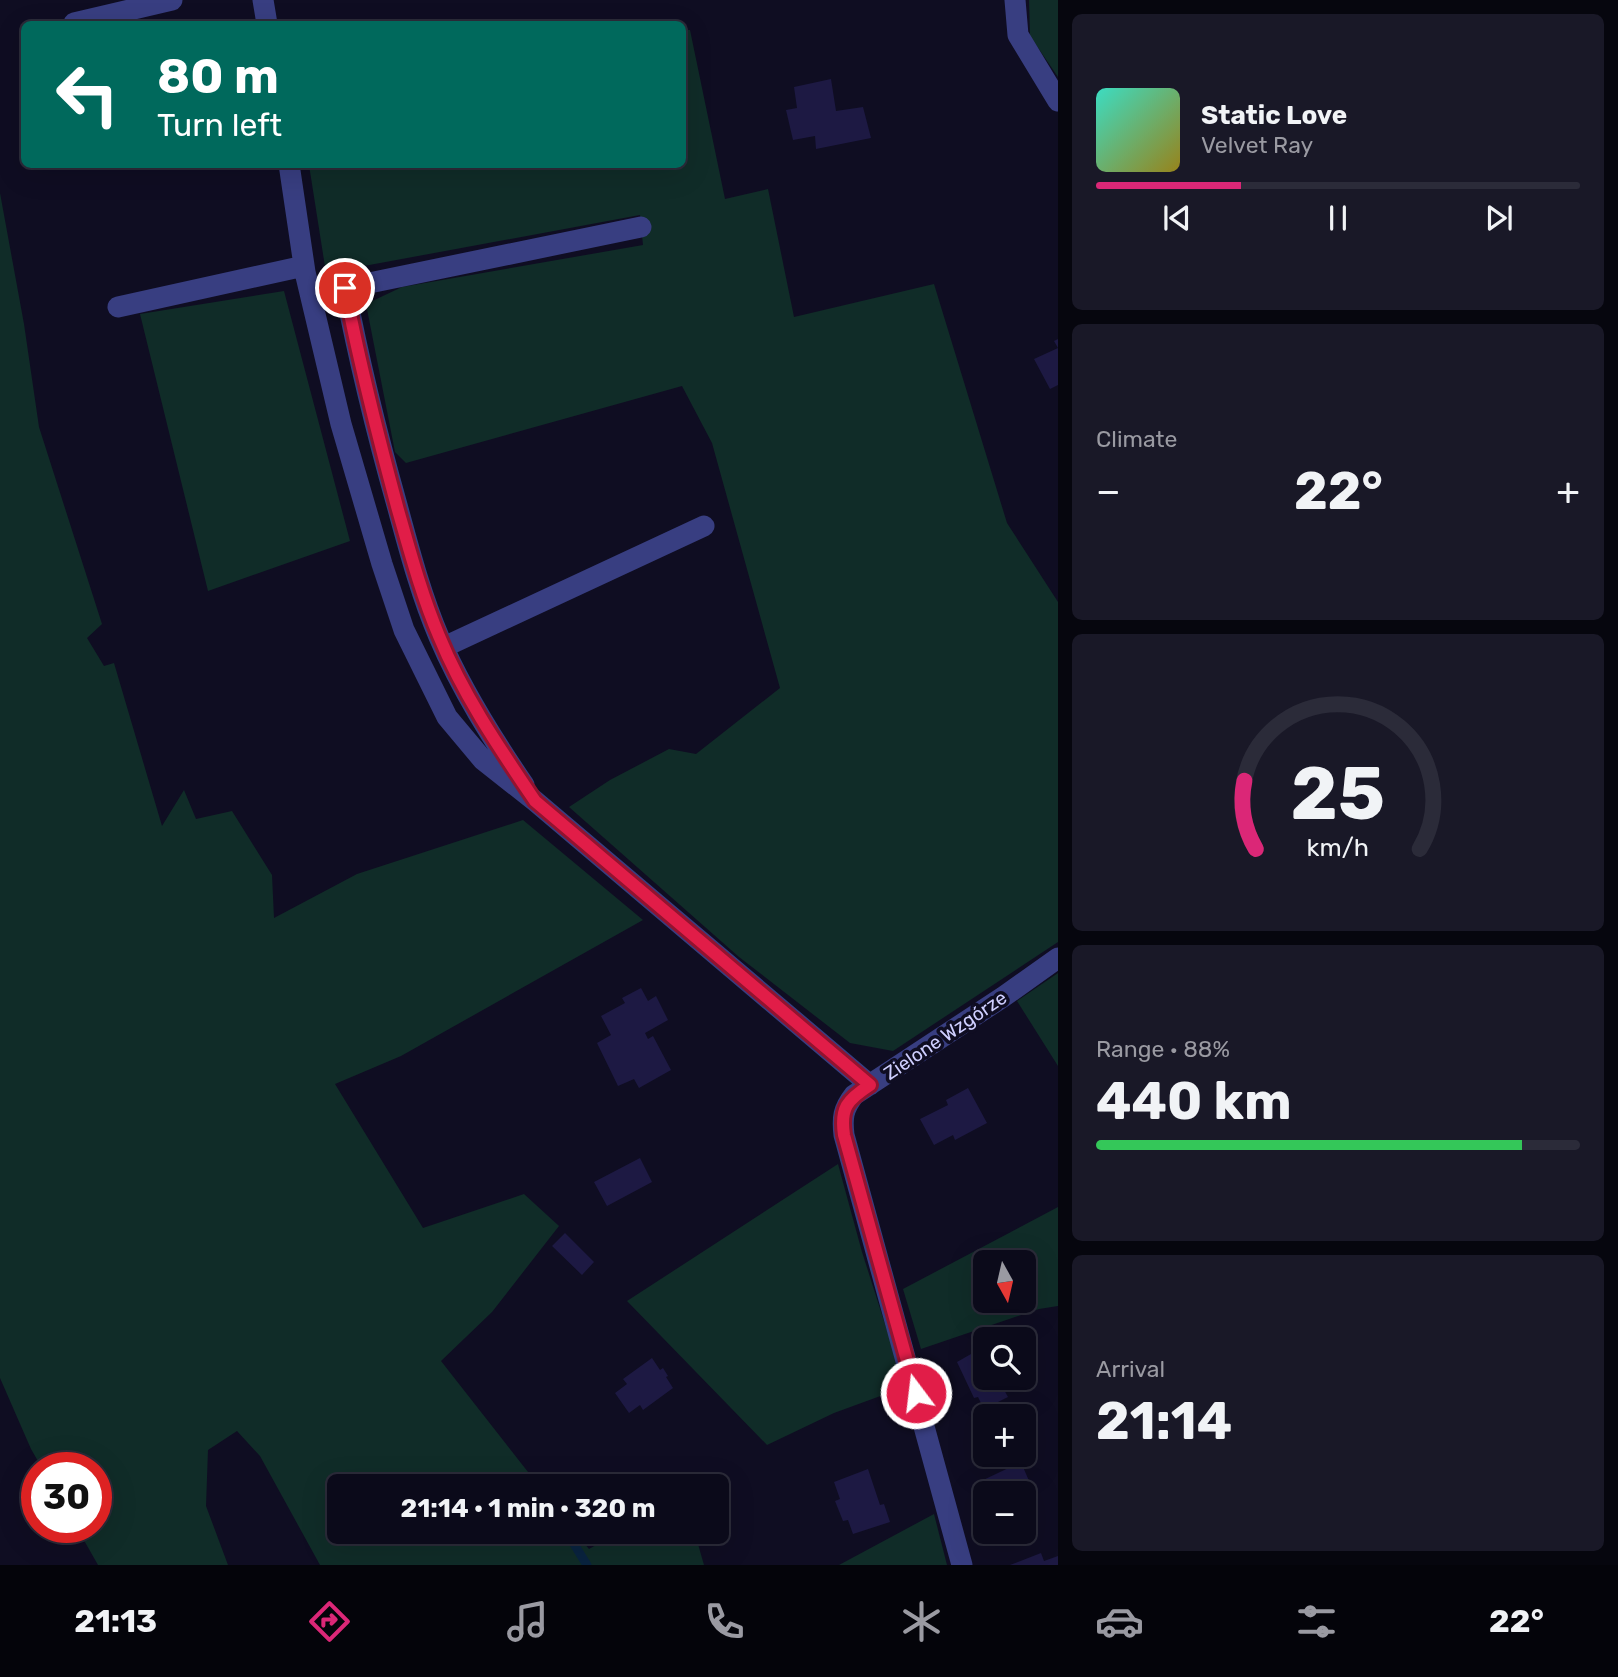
<!DOCTYPE html>
<html lang="en">
<head>
<meta charset="utf-8">
<style>
	body { margin:0; font-family:Rubik,sans-serif; background:#191827; color:#f1f3f6; height:100vh; display:flex; flex-direction:column; font-size:26px; white-space:nowrap }
	* { box-sizing:border-box; margin:0 }
	p { font-size:23px; color:#9a9aa2 }
	.icon { flex:none; width:38px; height:38px; fill:none; stroke:currentColor; stroke-width:2; stroke-linecap:round; stroke-linejoin:round }
	.map { position:relative; flex:1; overflow:hidden }
	.side { display:flex; flex-direction:column; gap:14px; padding:14px; background:#06060e; width:560px }
	.side>* { flex:none }
	.top-card { position:absolute; left:21px; top:21px; width:665px; height:147px; border-radius:10px; box-shadow:0 7px 28px #0002,0 0 0 2px #2b2b39; background:#00695c; color:#fff; overflow:hidden }
	.needle { width:46px; rotate:172deg }
	.tools { position:absolute; left:973px; top:1250px; display:grid; gap:14px }
	.tools a { display:grid; place-items:center; width:63px; height:63px; border-radius:10px; background:#0b0a1a; box-shadow:0 7px 28px #0002,0 0 0 2px #2b2b39; font-size:35px }
	.speed { position:absolute; left:21px; top:1452px; display:flex; gap:14px; font-size:35px; font-weight:700; text-align:center }
	.speed>* { display:grid; place-content:center; width:91px; height:91px; border-radius:50%; background:#0b0a1a; box-shadow:0 7px 28px #0002,0 0 0 2px #2b2b39; line-height:1 }
	.speed .limit { border:10px solid #d22; background:#fff; color:#111 }
	.pin { position:absolute; display:grid; place-items:center; width:60px; height:60px; color:#fff; margin:-30px; border:4px solid #fff; border-radius:50%; box-shadow:0 2px 7px #0007 }
	.me { position:absolute; width:77px; margin:-38px; rotate:345deg; stroke-linejoin:round; filter:drop-shadow(0 0 5px #0008) }
	.turn { display:flex; align-items:center; gap:24px; height:147px; padding:0 21px; font-size:32px }
	.turn .icon { width:91px; height:91px; stroke-width:2.5 }
	.turn b { display:block; font-size:49px; line-height:60px }
	.big { font-size:52px; font-weight:700; line-height:1.1 }
	.side .card { flex:1; display:flex; flex-direction:column; justify-content:center; gap:10px; min-width:0; padding:0 24px; border-radius:10px; background:#191827 }
	.side .dial { align-items:center; gap:0 }
	.dial svg { height:182px; overflow:visible; fill:none; stroke:#2b2b39; stroke-width:7; stroke-linecap:round; text-anchor:middle }
	.dial text { fill:#f1f3f6; stroke:none }
	.song { display:flex; align-items:center; gap:21px }
	.cover { width:84px; height:84px; border-radius:10px; background:linear-gradient(135deg,hsl(170 70% 55%),hsl(50 70% 35%)) }
	.played { height:7px; border-radius:4px; background:linear-gradient(90deg,#db2777 30%,#2b2b39 30%) }
	.keys { display:flex; justify-content:space-around; direction:ltr }
	.heat { display:flex; justify-content:space-between; align-items:center; font-size:38px; direction:ltr }
	.charge { height:10px; border-radius:5px; background:linear-gradient(90deg,#34c759 88%,#2b2b39 0) }
	.trip { position:absolute; left:327px; top:1474px; width:402px; height:70px; border-radius:10px; background:#0b0a1a; box-shadow:0 7px 28px #0002,0 0 0 2px #2b2b39; font-weight:700; line-height:70px; text-align:center }
	.tab-bar { display:flex; height:112px; justify-content:space-around; align-items:center; background:#04040a; color:#9a9aa2 }
	.tab-bar .icon { width:49px; height:49px }
	.tab-bar .selected { color:#db2777 }
	.tab-bar b { font-size:32px; color:#f1f3f6 }
	main { display:flex; flex:1; min-height:0 }
	.map>svg:first-child { display:block }
</style>
</head>
<body>
<main>
<div class="map">
<svg width="1058" height="1565" viewBox="0 0 1058 1565">
	<rect width="100%" height="100%" fill="#0f0d22"/>
	<path fill="#102c28" fill-rule="evenodd" d="M1029,0h29v77l-28,-41z
		M683,30h7l35,169 43,-10 26,128 140,-33 73,239 51,79v340l-165,109 -43,-8 -111,-86 -170,-150 41,-27 59,-31 27,5 84,-66 -68,-245 -30,-57 -276,77 -11,-11 -29,-148 36,-17 241,-42 -3,-30 -314,58 -17,-108 373,-1z
		M0,193l24,131 15,103 63,197 -15,14 17,28 10,-3 48,163 22,-36 12,29 36,-8 40,64 2,43 83,-44 166,-54 120,100 -242,136 -66,28 88,144 101,-34 35,32 -67,86 -51,49 98,125h-199v45h234l15,18 32,-18h66l11,13 6,21h-384l-60,-109 -23,-25 -29,19 -2,56 22,59h-130l-21,-37h19v-60h-54l-11,-19 -31,-71z
		M284,291l66,250 -142,50 -68,-277z
		M1058,973v93l-41,-65z
		M838,1164l24,88 43,135 -71,26 -67,32 -140,-144z
		M1058,1207v99l-19,3 -118,40 -18,-60zM985,1262h39v38h-39z
		M934,1514l13,51h-108z"/>
	<g fill="none" stroke-linecap="round" stroke-linejoin="round">
		<path stroke="#09233f" stroke-width="9" d="M566,1531l21,34"/>
	</g>
	<path fill="#1d1943" d="M831,79l5,32 27,-4 8,31 -55,11 -1,-13 -22,4 -7,-30 11,-2 -3,-21z
		M1058,339v46l-8,4 -16,-30 24,-11 -4,-7z
		M641,988l7,13 8,-5 12,24 -23,13 3,6 5,-3 18,34 -32,18 -5,-9 -16,7 -21,-43 14,-8 -10,-19 24,-13 -3,-5z
		M968,1088l19,35 -32,17 -2,-5 -19,10 -14,-26 28,-14 -2,-5z
		M640,1158l12,24 -45,24 -13,-24z
		M565,1233l29,29 -12,13 -30,-29z
		M985,1346v31h24l1,4 -8,5 6,11 -24,12 -6,-12 -4,1 -17,-36z
		M652,1358l8,12 3,-2 5,8 -2,1 7,11 -30,22 -3,-5 -11,8 -14,-20 12,-9 -4,-5z
		M1021,1462l16,38 -13,6v-13h-41l-4,-11z
		M868,1469l12,36 4,-1 6,18 -37,12 -5,-14 -5,1 -8,-20 5,-2 -6,-17z
		M1041,1553l3,8 14,-5v9h-48z"/>
	<g fill="none" stroke-linecap="round" stroke-linejoin="round">
		<path stroke="#383e81" stroke-width="21" d="M263,0l4,24
			M1015,0l3,35 40,66
			M74,23l98,-23
			M289,164l16,108 36,152 41,140 22,66 43,87 36,43 52,41 335,284
			M118,307l186,-41
			M444,647l260,-121
			M524,785c-32,-47 -63,-96 -85,-148 -18,-42 -30,-88 -42,-132 -20,-71 -38,-144 -52,-217l296,-61
			M962,1565l-118,-430c-2,-17 -1,-26 10,-40l149,-98 55,-39"/>
	</g>
	<g fill="none" stroke-linecap="round" stroke-linejoin="round">
		<g stroke="#92132f" stroke-width="18">
			<path id="route" d="M345,288c14,75 33,148 53,222 12,42 24,86 41,126 24,59 61,113 96,165l335,284c-23,15 -30,23 -26,50l72,258"/>
		</g>
		<use href="#route" stroke="#e11d48" stroke-width="12"/>
	</g>
	<g text-anchor="middle" stroke-width="7" stroke-linejoin="round" paint-order="stroke">
		<g font-size="19" fill="#cfcfff" stroke="#0f0d22">
			<text transform="translate(945 1035) rotate(-34)" y="7">Zielone Wzgórze</text>
		</g>
	</g>
</svg>
<div class="tools">
<a><svg class="needle" viewBox="-14 -14 28 28"><path d="M0-13l5 13h-10z" fill="#e53935"/><path d="M0 13l5-13h-10z" fill="#9a9aa2"/></svg></a>
<a><svg class="icon" aria-label="search" viewBox="0 0 24 24"><circle cx="10" cy="10" r="6"/><path d="M15 15l6 6"/></svg></a>
<a>+</a>
<a>−</a>
</div>
<div class="speed"><div class="limit">30</div></div>
<div class="pin" style="left:345px;top:288px;background:#d93025"><svg class="icon" aria-label="arrive" viewBox="0 0 24 24"><path d="M6 21V4h12l-3 4 3 4H6"/></svg></div>
<svg class="me" style="left:916px;top:1393px" viewBox="-20 -20 40 40"><circle r="17" fill="#e11d48" stroke="#fff" stroke-width="3"/><path d="M0-11L8 9 0 5-8 9z" fill="#fff"/></svg>
<div class="trip">21:14 · 1 min · 320 m</div>
<div class="top-card">
<div class="turn"><svg class="icon" aria-label="left" viewBox="0 0 24 24"><path d="M17 20v-9H6M10 6l-5 5 5 5"/></svg><div><b>80 m</b>Turn left</div></div>
</div>
</div>
<section class="side">
<div class="card">
<div class="song"><i class="cover"></i><div><b>Static Love</b><p>Velvet Ray</p></div></div>
<div class="played"></div>
<div class="keys"><svg class="icon" aria-label="previous" viewBox="0 0 24 24"><path d="M18 5L8 12l10 7zM5 5v14"/></svg><svg class="icon" aria-label="pause" viewBox="0 0 24 24"><path d="M8 5v14M16 5v14"/></svg><svg class="icon" aria-label="next" viewBox="0 0 24 24"><path d="M6 5l10 7-10 7zM19 5v14"/></svg></div>
</div>
<div class="card"><p>Climate</p>
<div class="heat"><a>−</a><b class="big">22°</b><a>+</a></div>
</div>
<div class="card dial"><svg viewBox="0 0 100 80">
<path d="M14 69A42 42 0 1 1 86 69"/>
<path d="M14 69A42 42 0 0 1 9 39" stroke="#db2777"/>
<text x="50" y="56" font-size="32" font-weight="700">25</text>
<text x="50" y="72" font-size="11">km/h</text>
</svg></div>
<div class="card"><p>Range · 88%</p><b class="big">440 km</b><div class="charge"></div></div>
<div class="card"><p>Arrival</p><b class="big">21:14</b></div>
</section>
</main>
<nav class="tab-bar">
<b>21:13</b>
<svg class="icon selected" aria-label="directions" viewBox="0 0 24 24"><path d="M12 3l9 9-9 9-9-9zM9 14v-3h6M13 9l2 2-2 2"/></svg>
<svg class="icon" aria-label="music" viewBox="0 0 24 24"><path d="M9 18V5l10-2v13"/><circle cx="6" cy="18" r="3"/><circle cx="16" cy="16" r="3"/></svg>
<svg class="icon" aria-label="phone" viewBox="0 0 24 24"><path d="M5 4h4l2 5-3 2q2 4 5 5l2-3 5 2v4C11 20 4 13 5 4z"/></svg>
<svg class="icon" aria-label="climate" viewBox="0 0 24 24"><path d="M12 3v18M4 7l16 10M4 17L20 7"/></svg>
<svg class="icon" aria-label="car" viewBox="0 0 24 24"><path d="M5 17H2v-5l4-1 3-4h7l3 4 3 1v5h-3M9 17h6M6 11h13"/><circle cx="7" cy="17" r="2"/><circle cx="17" cy="17" r="2"/></svg>
<svg class="icon" aria-label="filters" viewBox="0 0 24 24"><path d="M4 7h16M4 17h16"/><circle cx="9" cy="7" r="2"/><circle cx="15" cy="17" r="2"/></svg>
<b>22°</b>
</nav>
</body>
</html>
